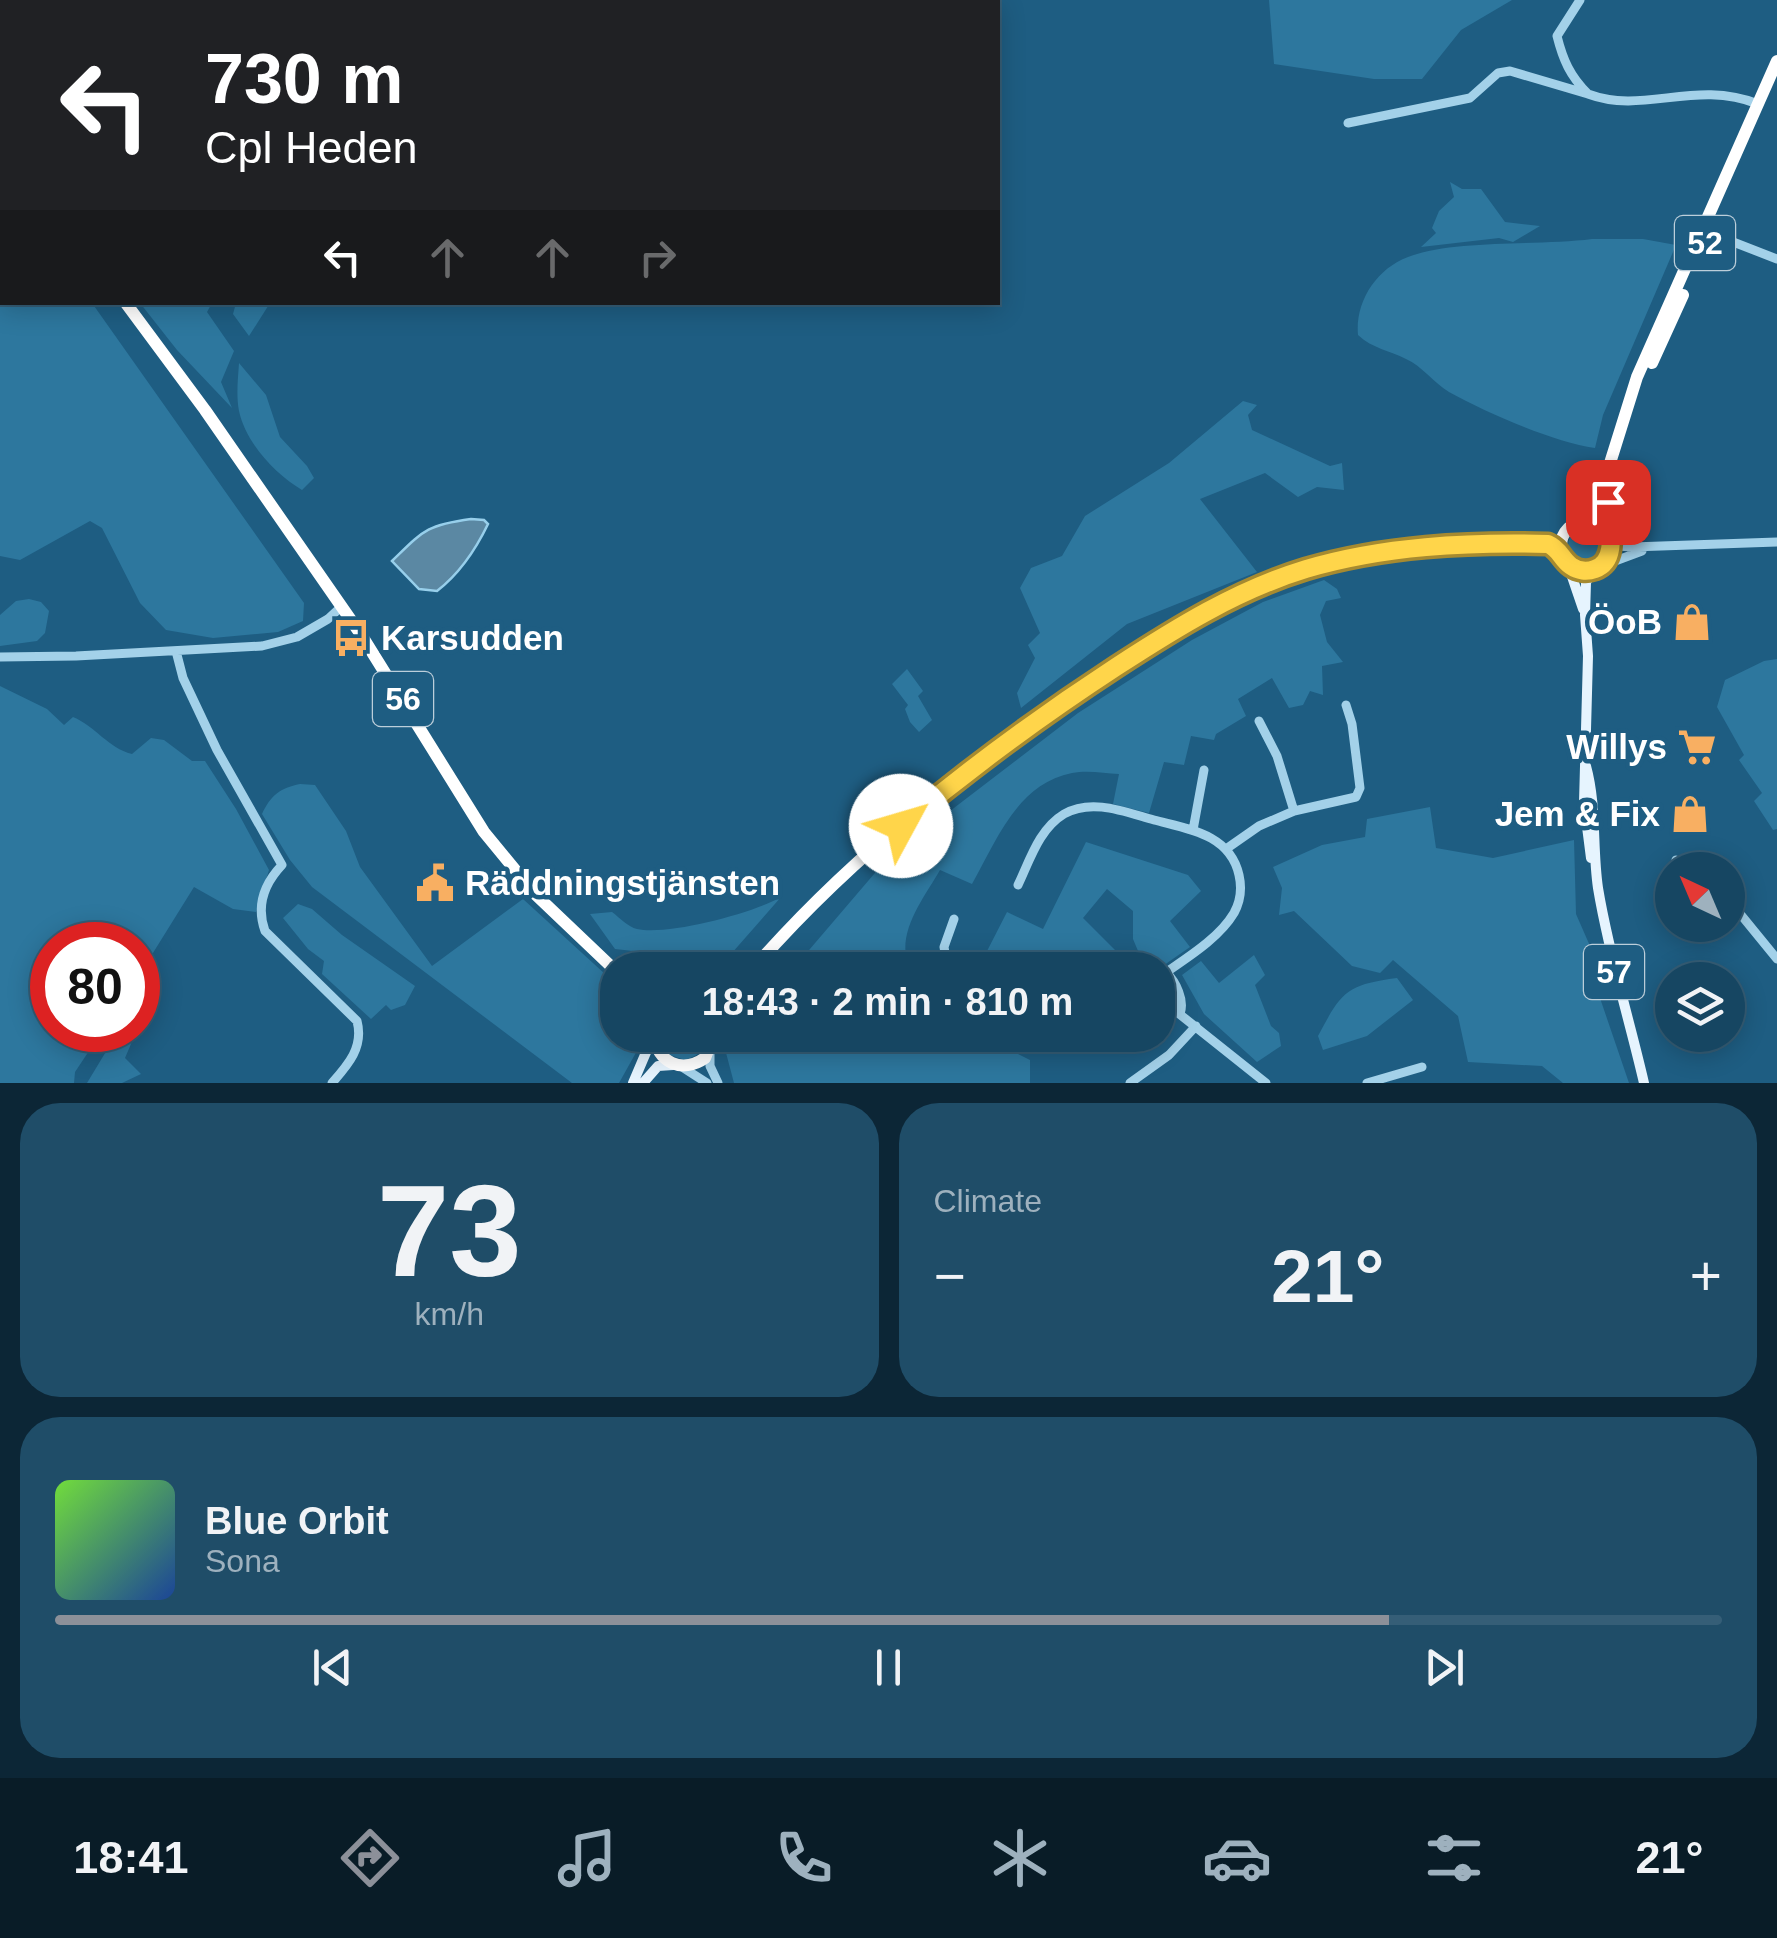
<!DOCTYPE html>
<html lang="en">
<head>
<meta charset="utf-8">
<style>
	body { margin:0; font-family:Arial,sans-serif; background:#1f4d68; color:#f1f3f6; height:100vh; display:flex; flex-direction:column; font-size:38px; white-space:nowrap }
	* { box-sizing:border-box; margin:0 }
	p { font-size:32px; color:#9eb1be }
	.icon { flex:none; width:55px; height:55px; fill:none; stroke:currentColor; stroke-width:2; stroke-linecap:round; stroke-linejoin:round }
	.map { position:relative; height:1083px; overflow:hidden }
	.side { display:flex; flex-direction:column; gap:20px; padding:20px; background:#0c2636; flex:1 }
	.side>* { flex:none }
	.hud { position:absolute; left:0px; top:0px; width:1000px; height:305px; box-shadow:0 5px 25px #0003,0 0 0 2px #355e77; background:#202124; color:#fff; overflow:hidden }
	.needle { width:65px; rotate:316deg }
	.tools { position:absolute; left:1655px; top:852px; display:grid; gap:20px }
	.tools a { display:grid; place-items:center; width:90px; height:90px; border-radius:50%; background:#164662; box-shadow:0 5px 25px #0003,0 0 0 2px #355e77; font-size:50px }
	.speed { position:absolute; left:30px; top:922px; display:flex; gap:20px; font-size:50px; font-weight:700; text-align:center }
	.speed>* { display:grid; place-content:center; width:130px; height:130px; border-radius:50%; background:#164662; box-shadow:0 5px 25px #0003,0 0 0 2px #355e77; line-height:1 }
	.speed .limit { border:15px solid #d22; background:#fff; color:#111 }
	.pin { position:absolute; display:grid; place-items:center; width:85px; height:85px; color:#fff; margin:-42px; border-radius:20px; box-shadow:0 5px 15px #0006 }
	.me { position:absolute; width:110px; margin:-55px; rotate:51deg; stroke-linejoin:round; filter:drop-shadow(0 0 8px #0008) }
	.turn { display:flex; align-items:center; gap:35px; height:210px; padding:0 40px; font-size:45px }
	.turn .icon { width:130px; height:130px; stroke-width:2.5 }
	.turn b { display:block; font-size:70px; line-height:85px }
	.lanes { display:flex; align-items:center; height:95px; padding:0 40px; background:#0003; justify-content:center; gap:50px; direction:ltr }
	.lanes .off { opacity:.35 }
	.big { font-size:75px; font-weight:700; line-height:1.1 }
	.side .tile { flex:1; display:flex; flex-direction:column; justify-content:center; gap:15px; min-width:0; padding:0 35px; border-radius:40px; background:#1f4d68 }
	.side .dial { align-items:center; gap:0 }
	.dial b { font-size:130px; line-height:1 }
	.song { display:flex; align-items:center; gap:30px }
	.cover { width:120px; height:120px; border-radius:15px; background:linear-gradient(135deg,hsl(100 70% 55%),hsl(220 70% 35%)) }
	.played { height:10px; border-radius:5px; background:linear-gradient(90deg,#8c9099 80%,#355e77 80%) }
	.keys { display:flex; justify-content:space-around; direction:ltr }
	.heat { display:flex; justify-content:space-between; align-items:center; font-size:55px; direction:ltr }
	.side .tiles { flex:1; display:grid; gap:20px; grid-template-columns:1fr 1fr }
	.tile:last-child { grid-column:span 2 }
	.trip { position:absolute; left:600px; top:952px; width:575px; height:100px; border-radius:40px; background:#164662; box-shadow:0 5px 25px #0003,0 0 0 2px #355e77; font-weight:700; line-height:100px; text-align:center }
	.dock { display:flex; height:160px; justify-content:space-around; align-items:center; background:#091c27; color:#9eb1be }
	.dock .icon { width:70px; height:70px }
	.dock .on { color:#8c9099 }
	.dock b { font-size:45px; color:#f1f3f6 }
	.map>svg:first-child { display:block }
</style>
</head>
<body>
<div class="map">
<svg width="1777" height="1083" viewBox="0 0 1777 1083">
	<rect width="100%" height="100%" fill="#1e5d82"/>
	<path fill="#2d779e" d="M1269,0h243l-51,30 -39,49h-48l-100,-15z
		M1450,182l12,7h19l24,33 35,4 -27,16 -14,-4 -78,9 15,-14 -4,-5 7,-17 15,-14z
		M0,209h2v93l90,1 212,300 -1,18 -25,11 -65,6 -47,-8 -26,-27 -38,-75 -12,-7 -70,39 -20,-4z
		M1592,239h51l33,6 -73,170 -8,33c-42,-6 -108,-35 -146,-56 -15,-9 -27,-26 -43,-33 -17,-9 -33,-10 -48,-24 -3,-33 18,-66 50,-78 46,-18 131,-11 184,-18z
		M140,303h72l-5,9 27,39 -13,31 11,26 -55,-58z
		M236,303h34l-21,33 -16,-22z
		M239,363l27,32 14,42 27,29 7,12 -12,12c-27,-16 -56,-47 -63,-79 -3,-16 -1,-32 0,-48z
		M1243,401l14,4 -9,10 4,15 78,36 12,-3 2,27 -27,-3 -19,10 -33,-24 -65,26 57,73 -130,52 -106,84 -4,-15 18,-35 -7,-13 12,-12 -20,-45 11,-20 31,-12 23,-40 84,-53z
		M1568 546a18 18 0 1 1 36 0a18 18 0 1 1-36 0Z
		M1324,580l13,9 4,9 -15,3 -6,14 7,27 16,20 -21,4 1,29 -13,-4 -7,14 -14,3 -17,-30 -34,21 8,17 -30,18 -2,6 -23,-4 -7,29 -20,-3 -15,51 -36,-9 6,-30c-15,-1 -32,-4 -47,-1 -55,11 -75,67 -100,111l-32,-14c-17,30 -46,64 -30,100h-118l94,-110 192,-147 114,-73 71,-38z
		M29,599l12,3 8,9 -4,22 -8,8 -37,5v-31l16,-14z
		M1777,659v170l-4,1 -19,-29 8,-8 -23,-33 5,-5 -27,-48 8,-27 39,-19z
		M907,669l16,22 -5,5 14,24 -13,12 -9,-10 -5,-13 3,-4 -16,-21z
		M0,686l47,23 17,16 9,-8c22,9 35,31 59,37l19,-16 13,2 28,21h13l31,48 33,61 -13,42 -23,-3 -39,-22 -56,90v-32h-86v85h51l-28,42 -1,11h-74z
		M300,784l15,1 31,46 14,36 72,99 91,-67 94,86 1,50h22l-2,14 -19,34h-47l-260,-196 -22,-27 -28,-46c9,-19 18,-26 38,-30z
		M1430,807l6,41 57,10 81,-18 2,74 14,32 11,55 28,82h-66l-21,-17 -74,-4 -10,-46 -65,-56 -13,13 -28,-7 -58,-55 -15,4 3,-27 -9,-21 49,-22 43,-8 2,-18z
		M1086,842l102,33 13,16 -31,30 20,26 -33,23h-11l-13,-31v-28l-26,-22 -24,29 35,35c-52,21 -81,25 -133,2l22,-43 36,17z
		M781,897l-64,73h-63l-3,-17 -36,-4 -25,-35 22,-2c8,6 16,15 25,17 30,7 117,-16 144,-32z
		M298,904l14,5 30,26 73,51 -10,19 -14,5 -5,-5 -15,14 -49,-45 2,-13 -16,-12 -25,-31z
		M1254,955l11,20 -10,10 16,41 8,7 2,13 -24,16 -53,-48 -22,-39 19,-14 18,22z
		M1397,978l16,22 -46,36 -44,14 -5,-14c24,-45 28,-51 79,-58z
		M119,1030h18l-12,28 16,16 -19,9h-35z
		M660,1035h48c-3,15 -8,20 -23,25l-18,-6z
		M734,1035h246l50,25v23h-296l-9,-34 4,-11z"/>
	<path fill="#5b88a3" stroke="#97cfeb" stroke-width="2.5" d="M471,519l13,1 4,4c-12,25 -29,50 -51,67l-18,-2 -27,-28c31,-30 34,-36 79,-42z"/>
	<g fill="none" stroke-linecap="round" stroke-linejoin="round">
		<path stroke="#a3d1e9" stroke-width="9" d="M1588,94c56,21 107,-15 170,10
			M1348,123l122,-25 28,-25 12,-2 78,23c-18,-18 -25,-34 -31,-58l23,-36
			M1710,233l67,26
			M1610,540l7,6 15,1 145,-5
			M1599,567l43,-16
			M176,651l7,27 34,72 65,115c-18,19 -26,41 -17,66l92,90c7,26 -9,44 -25,62
			M0,657l76,-1 186,-10 35,-9 31,-18 14,-13
			M1259,721l18,35 17,55
			M1193,830l11,-60
			M1226,849l33,-23 35,-15 62,-14 4,-9 -8,-64 -6,-19
			M1676,860l20,10
			M1018,885c12,-25 21,-56 46,-71 28,-16 61,-2 90,6 34,9 76,14 85,55 3,13 1,27 -5,38 -16,27 -51,47 -76,65
			M1728,899l49,60
			M948,970l-4,-23 10,-28
			M1166,972c10,10 19,28 14,42
			M1158,997l108,86
			M710,1053v13l8,17
			M682,1067l25,16
			M1130,1083l39,-28 27,-29
			M1367,1083l55,-16"/>
		<path stroke="#e6f4fe" stroke-width="10" d="M1567,562l16,47
			M1586,766c11,40 6,81 12,122 11,67 31,130 46,195
			M1591,858l-7,-55 4,-147 -3,-41 1,-33 8,-12
			M633,1083l20,-47
			M643,1083l15,-17 15,-1"/>
		<path stroke="#fff" stroke-width="12" d="M0,164l2,3
			M125,302l80,108 157,226 122,196 51,62 83,79
			M1652,363l31,-68
			M1561 546a25 25 0 1 1 50 0a25 25 0 1 1-50 0Z
			M1576,524l16,-14 8,-15 37,-118 140,-316
			M1609,538l2,-57
			M752,970c102,-118 229,-215 359,-300 61,-39 124,-79 194,-100 79,-25 158,-25 240,-27l10,3 10,13
			M654,1035c3,28 28,39 51,23l9,-23"/>
	</g>
	<g fill="none" stroke-linecap="round" stroke-linejoin="round">
		<g stroke="#a68a30" stroke-width="25">
			<path id="route" d="M901,826c68,-57 140,-110 215,-159 60,-39 121,-77 190,-98 78,-23 161,-27 242,-25 12,5 13,15 23,22 7,5 16,6 24,3 25,-9 13,-47 13,-67"/>
		</g>
		<use href="#route" stroke="#ffd54a" stroke-width="18"/>
	</g>
	<defs>
		<g id="shop-bare" transform="scale(3)"><path d="M-5-2.5h2.3a2.7 3.5 0 0 1 5.4 0H5L5.5 6h-11ZM-1.5-2.5h3a1.5 2.3 0 0 0-3 0Z" fill="#f8af62" stroke="#1e5d82" stroke-width="2.5" paint-order="stroke"/></g>
		<g id="bus-bare" transform="scale(3)"><path d="M-5-6H5V4H4V6H2V4H-2V6H-4V4H-5ZM-3.5-4V0h7V-4ZM-3.5 1.2v1.5H-2V1.2ZM2 1.2v1.5H3.5V1.2Z" fill="#f8af62" stroke="#1e5d82" stroke-width="2.5" paint-order="stroke"/></g>
		<g id="supermarket-bare" transform="scale(3)"><path d="M-6-5.5h2.5l.6 2H6L4.5 2H-2.5L-4.4-4H-6ZM-1.5 3.2a1.3 1.3 0 1 0 .1 0ZM3 3.2a1.3 1.3 0 1 0 .1 0Z" fill="#f8af62" stroke="#1e5d82" stroke-width="2.5" paint-order="stroke"/></g>
		<g id="civic-bare" transform="scale(3)"><path d="M-.6-6.5H3V-4.5H.6V-3L4-1V1h2V6H-6V1h2V-1L-.6-3ZM-1.2 2.5V6h2.4V2.5Z" fill="#f8af62" stroke="#1e5d82" stroke-width="2.5" paint-order="stroke"/></g>
	</defs>
	<g fill-rule="evenodd">
		<use href="#shop-bare" x="1692" y="622"/>
		<use href="#bus-bare" x="351" y="638"/>
		<use href="#supermarket-bare" x="1697" y="747"/>
		<use href="#shop-bare" x="1690" y="814"/>
		<use href="#civic-bare" x="435" y="883"/>
	</g>
	<g text-anchor="middle" stroke-width="9" stroke-linejoin="round" paint-order="stroke">
		<g fill="#1e5d82" stroke="#bcceda" stroke-width="2.5">
			<rect x="1675" y="216" width="60" height="54" rx="8"/>
			<rect x="373" y="672" width="60" height="54" rx="8"/>
			<rect x="1584" y="945" width="60" height="54" rx="8"/>
		</g>
		<g font-size="32" font-weight="bold" fill="#fff">
			<text x="1705" y="254">52</text>
			<text x="403" y="710">56</text>
			<text x="1614" y="983">57</text>
		</g>
		<g font-size="35" font-weight="bold" fill="#fff" stroke="#1e5d82" text-anchor="end">
			<text x="1662" y="634">ÖoB</text>
			<text x="381" y="650" text-anchor="start">Karsudden</text>
			<text x="1667" y="759">Willys</text>
			<text x="1660" y="826">Jem &amp; Fix</text>
			<text x="465" y="895" text-anchor="start">Räddningstjänsten</text>
		</g>
	</g>
</svg>
<div class="tools">
<a><svg class="needle" viewBox="-14 -14 28 28"><path d="M0-13l5 13h-10z" fill="#e53935"/><path d="M0 13l5-13h-10z" fill="#9eb1be"/></svg></a>
<a><svg class="icon" aria-label="layers" viewBox="0 0 24 24"><path d="M12 4l9 5-9 5-9-5zM3 14l9 5 9-5"/></svg></a>
</div>
<div class="speed"><div class="limit">80</div></div>
<div class="pin" style="left:1608px;top:502px;background:#d93025"><svg class="icon" aria-label="arrive" viewBox="0 0 24 24"><path d="M6 21V4h12l-3 4 3 4H6"/></svg></div>
<svg class="me" style="left:901px;top:826px" viewBox="-20 -20 40 40"><circle r="19" fill="#fff"/><path d="M0-13L10 11 0 6-10 11z" fill="#ffd54a"/></svg>
<div class="trip">18:43 · 2 min · 810 m</div>
<div class="hud">
<div class="turn"><svg class="icon" aria-label="left" viewBox="0 0 24 24"><path d="M17 20v-9H6M10 6l-5 5 5 5"/></svg><div><b>730 m</b>Cpl Heden</div></div>
<div class="lanes"><svg class="icon" aria-label="left" viewBox="0 0 24 24"><path d="M17 20v-9H6M10 6l-5 5 5 5"/></svg><svg class="icon off" aria-label="ahead" viewBox="0 0 24 24"><path d="M12 20V5M6 11l6-6 6 6"/></svg><svg class="icon off" aria-label="ahead" viewBox="0 0 24 24"><path d="M12 20V5M6 11l6-6 6 6"/></svg><svg class="icon off" aria-label="right" viewBox="0 0 24 24"><path d="M7 20v-9h11M14 6l5 5-5 5"/></svg></div>
</div>
</div>
<section class="side">
<div class="tiles">
<div class="tile dial"><b>73</b><p>km/h</p></div>
<div class="tile"><p>Climate</p>
<div class="heat"><a>−</a><b class="big">21°</b><a>+</a></div>
</div>
<div class="tile">
<div class="song"><i class="cover"></i><div><b>Blue Orbit</b><p>Sona</p></div></div>
<div class="played"></div>
<div class="keys"><svg class="icon" aria-label="previous" viewBox="0 0 24 24"><path d="M18 5L8 12l10 7zM5 5v14"/></svg><svg class="icon" aria-label="pause" viewBox="0 0 24 24"><path d="M8 5v14M16 5v14"/></svg><svg class="icon" aria-label="next" viewBox="0 0 24 24"><path d="M6 5l10 7-10 7zM19 5v14"/></svg></div>
</div>
</div>
</section>
<nav class="dock">
<b>18:41</b>
<svg class="icon on" aria-label="directions" viewBox="0 0 24 24"><path d="M12 3l9 9-9 9-9-9zM9 14v-3h6M13 9l2 2-2 2"/></svg>
<svg class="icon" aria-label="music" viewBox="0 0 24 24"><path d="M9 18V5l10-2v13"/><circle cx="6" cy="18" r="3"/><circle cx="16" cy="16" r="3"/></svg>
<svg class="icon" aria-label="phone" viewBox="0 0 24 24"><path d="M5 4h4l2 5-3 2q2 4 5 5l2-3 5 2v4C11 20 4 13 5 4z"/></svg>
<svg class="icon" aria-label="climate" viewBox="0 0 24 24"><path d="M12 3v18M4 7l16 10M4 17L20 7"/></svg>
<svg class="icon" aria-label="car" viewBox="0 0 24 24"><path d="M5 17H2v-5l4-1 3-4h7l3 4 3 1v5h-3M9 17h6M6 11h13"/><circle cx="7" cy="17" r="2"/><circle cx="17" cy="17" r="2"/></svg>
<svg class="icon" aria-label="filters" viewBox="0 0 24 24"><path d="M4 7h16M4 17h16"/><circle cx="9" cy="7" r="2"/><circle cx="15" cy="17" r="2"/></svg>
<b>21°</b>
</nav>
</body>
</html>
